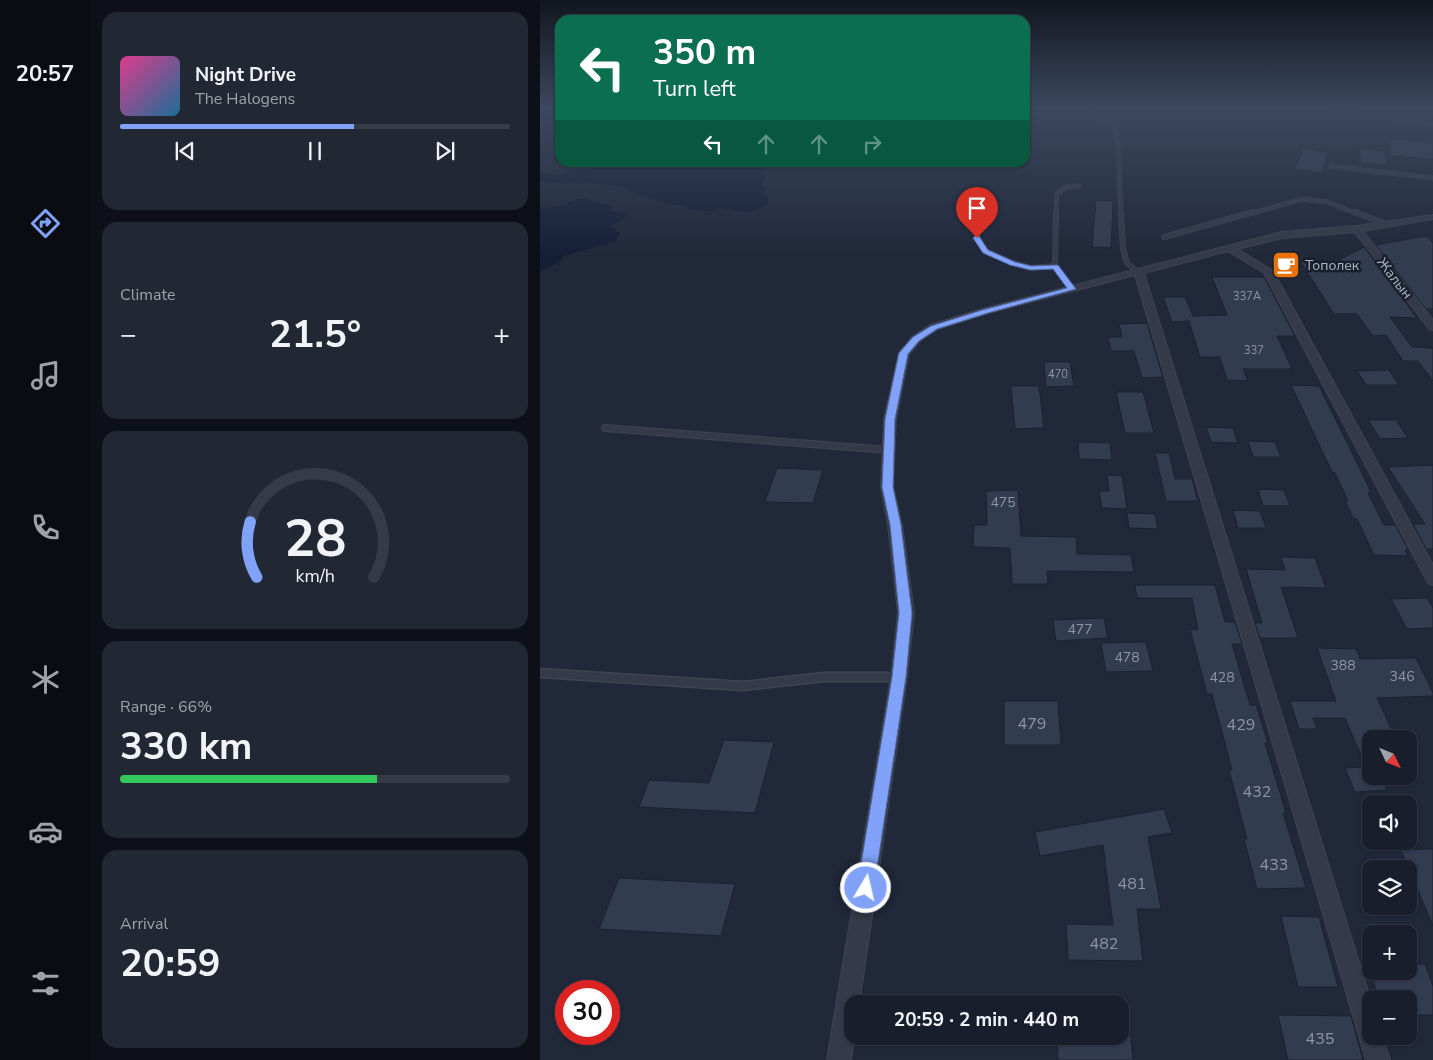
<!DOCTYPE html>
<html lang="en">
<head>
<meta charset="utf-8">
<style>
	body { margin:0; font-family:"Nunito Sans",sans-serif; background:#212733; color:#f1f3f6; height:100vh; display:flex; flex-direction:column; font-size:19px; white-space:nowrap }
	* { box-sizing:border-box; margin:0 }
	p { font-size:16px; color:#9fa2a9 }
	.icon { flex:none; width:28px; height:28px; fill:none; stroke:currentColor; stroke-width:2; stroke-linecap:round; stroke-linejoin:round }
	.map { position:relative; flex:1; overflow:hidden }
	.details { display:flex; flex-direction:column; gap:12px; padding:12px; background:#0d1018; width:450px }
	.details>* { flex:none }
	.hud { position:absolute; left:15px; top:15px; width:475px; height:152px; border-radius:15px; box-shadow:0 1px 4px #0004,0 0 0 1px #363c47; background:#0b6e4f; color:#fff; overflow:hidden }
	.needle { width:32px; rotate:133deg }
	.controls { position:absolute; left:822px; top:730px; display:grid; gap:10px }
	.controls a { display:grid; place-items:center; width:55px; height:55px; border-radius:10px; background:#181e2b; box-shadow:0 1px 4px #0004,0 0 0 1px #363c47; font-size:25px }
	.speed { position:absolute; left:15px; top:980px; display:flex; gap:10px; font-size:25px; font-weight:700; text-align:center }
	.speed>* { display:grid; place-content:center; width:65px; height:65px; border-radius:50%; background:#181e2b; box-shadow:0 1px 4px #0004,0 0 0 1px #363c47; line-height:1 }
	.speed .limit { border:8px solid #d22; background:#fff; color:#111 }
	.pin { position:absolute; display:grid; place-items:center; width:42px; height:42px; color:#fff; margin:-51px -21px; border-radius:50% 50% 50% 0; rotate:-45deg; box-shadow:0 0 5px #0007 }
	.pin .icon { rotate:45deg }
	.me { position:absolute; width:55px; margin:-28px; rotate:9deg; stroke-linejoin:round; filter:drop-shadow(0 0 4px #0008) }
	.turn { display:flex; align-items:center; gap:18px; height:105px; padding:0 15px; font-size:22px }
	.turn .icon { width:65px; height:65px; stroke-width:2.5 }
	.turn b { display:block; font-size:35px; line-height:42px }
	.lanes { display:flex; align-items:center; height:48px; padding:0 15px; background:#0003; justify-content:center; gap:25px; direction:ltr }
	.lanes .off { opacity:.35 }
	.big { font-size:38px; font-weight:700; line-height:1.1 }
	.details .tile { flex:1; display:flex; flex-direction:column; justify-content:center; gap:8px; min-width:0; padding:0 18px; border-radius:15px; background:#212733 }
	.details .dial { align-items:center; gap:0 }
	.dial svg { height:130px; overflow:visible; fill:none; stroke:#363c47; stroke-width:7; stroke-linecap:round; text-anchor:middle }
	.dial text { fill:#f1f3f6; stroke:none }
	.song { display:flex; align-items:center; gap:15px }
	.cover { width:60px; height:60px; border-radius:8px; background:linear-gradient(135deg,hsl(330 70% 55%),hsl(200 70% 35%)) }
	.played { height:5px; border-radius:2px; background:linear-gradient(90deg,#80a2f9 60%,#363c47 60%) }
	.keys { display:flex; justify-content:space-around; direction:ltr }
	.heat { display:flex; justify-content:space-between; align-items:center; font-size:28px; direction:ltr }
	.charge { height:8px; border-radius:4px; background:linear-gradient(90deg,#34c759 66%,#363c47 0) }
	.trip { position:absolute; left:304px; top:995px; width:285px; height:50px; border-radius:15px; background:#181e2b; box-shadow:0 1px 4px #0004,0 0 0 1px #363c47; font-weight:700; line-height:50px; text-align:center }
	main { display:flex; flex:1; min-height:0 }
	.menu { display:flex; flex-direction:column; width:90px; justify-content:space-around; align-items:center; background:#0a0c11; color:#9fa2a9 }
	.menu .icon { width:35px; height:35px }
	.menu .on { color:#80a2f9 }
	.menu b { font-size:22px; color:#f1f3f6 }
	.map>svg:first-child { display:block }
</style>
</head>
<body>
<main>
<nav class="menu">
<b>20:57</b>
<svg class="icon on" aria-label="directions" viewBox="0 0 24 24"><path d="M12 3l9 9-9 9-9-9zM9 14v-3h6M13 9l2 2-2 2"/></svg>
<svg class="icon" aria-label="music" viewBox="0 0 24 24"><path d="M9 18V5l10-2v13"/><circle cx="6" cy="18" r="3"/><circle cx="16" cy="16" r="3"/></svg>
<svg class="icon" aria-label="phone" viewBox="0 0 24 24"><path d="M5 4h4l2 5-3 2q2 4 5 5l2-3 5 2v4C11 20 4 13 5 4z"/></svg>
<svg class="icon" aria-label="climate" viewBox="0 0 24 24"><path d="M12 3v18M4 7l16 10M4 17L20 7"/></svg>
<svg class="icon" aria-label="car" viewBox="0 0 24 24"><path d="M5 17H2v-5l4-1 3-4h7l3 4 3 1v5h-3M9 17h6M6 11h13"/><circle cx="7" cy="17" r="2"/><circle cx="17" cy="17" r="2"/></svg>
<svg class="icon" aria-label="filters" viewBox="0 0 24 24"><path d="M4 7h16M4 17h16"/><circle cx="9" cy="7" r="2"/><circle cx="15" cy="17" r="2"/></svg>
</nav>
<section class="details">
<div class="tile">
<div class="song"><i class="cover"></i><div><b>Night Drive</b><p>The Halogens</p></div></div>
<div class="played"></div>
<div class="keys"><svg class="icon" aria-label="previous" viewBox="0 0 24 24"><path d="M18 5L8 12l10 7zM5 5v14"/></svg><svg class="icon" aria-label="pause" viewBox="0 0 24 24"><path d="M8 5v14M16 5v14"/></svg><svg class="icon" aria-label="next" viewBox="0 0 24 24"><path d="M6 5l10 7-10 7zM19 5v14"/></svg></div>
</div>
<div class="tile"><p>Climate</p>
<div class="heat"><a>−</a><b class="big">21.5°</b><a>+</a></div>
</div>
<div class="tile dial"><svg viewBox="0 0 100 80">
<path d="M14 69A42 42 0 1 1 86 69"/>
<path d="M14 69A42 42 0 0 1 10 35" stroke="#80a2f9"/>
<text x="50" y="56" font-size="32" font-weight="700">28</text>
<text x="50" y="72" font-size="11">km/h</text>
</svg></div>
<div class="tile"><p>Range · 66%</p><b class="big">330 km</b><div class="charge"></div></div>
<div class="tile"><p>Arrival</p><b class="big">20:59</b></div>
</section>
<div class="map">
<svg width="893" height="1060" viewBox="0 0 893 1060">
	<rect width="100%" height="100%" fill="#202839"/>
	<path fill="#141e36" d="M60,163l121,-1c15,13 36,-6 46,13l-5,10 4,3 -2,5 4,4 -1,6c-18,15 -27,7 -48,5 -4,0 -7,3 -11,3 -6,0 -13,-2 -20,-2l-1,-3 -17,-2 -44,-13 2,-2c-16,-4 -35,-6 -52,-6 -13,-1 -23,2 -36,-2v-8l21,2 11,-5 16,-1z
		M38,199c13,-1 22,5 34,7l-3,5 20,2c-6,8 -12,8 -19,14l10,6 -4,8 -52,15 -6,7 -18,8v-63l21,-2z"/>
	<path fill="#323c50" stroke="#1b222f" d="M851,138l42,5v17l-44,-5z
		M763,148l25,4 -6,21 -27,-4z
		M819,148l26,3 2,15 -26,-3z
		M556,200l17,1 -2,47 -19,-1z
		M886,236l7,7v66h-7l-50,-64z
		M824,247l53,71 -27,-1 22,30 21,1v33l-15,-20h-15l-17,-26 -13,1 -16,-22h-23l-34,-53 33,-1 2,2z
		M672,277h52l31,59h-18l15,33h-49l5,12 -21,-1 -7,-23h-20l-11,-36 -17,1 -9,-25h22l8,19 34,-1z
		M607,323l16,54 -21,1 -8,-27h-23l-3,-14h14l-3,-13z
		M504,362h26l4,24 -28,1z
		M849,370l10,15h-33l-9,-14z
		M751,385l28,1 45,91 7,16h-3l16,32h11l13,24 -3,1 3,6 -34,-1 -17,-36 -4,-1 -8,-17h3l-13,-28 -3,-1z
		M471,386h28l5,42 -29,1z
		M576,392h27l11,41h-29z
		M828,420h28l12,18 -28,1z
		M666,427l27,1 5,15 -27,-1z
		M708,441l27,1 6,15h-28z
		M538,442l32,1 2,17 -33,-1z
		M615,453h14l6,26h17l6,22h-32z
		M893,465v84h-7l-13,-25h12l-37,-57z
		M237,468l46,2 -10,33 -48,-1z
		M567,475l15,1 5,33 -25,-1 -3,-17h10z
		M718,489l26,1 6,16h-27z
		M478,490l3,46 55,1 1,17 54,1 3,17 -87,-1 1,13h-36l-2,-36 -37,-1 1,-22h13l-1,-34z
		M693,510l27,1 6,17h-28z
		M587,513l28,1 3,15 -29,-1z
		M741,557l34,1 11,30 -45,-1 17,51h-38l-5,-15h7l-16,-54 39,1z
		M595,585h80l10,37h10l7,22h-10l18,61h6l12,38h-3l21,70h-3l23,75 -49,1 -13,-50h3l-18,-69h3l-20,-76h-5l-17,-65 8,1 -6,-32h-55z
		M887,598l6,10v20l-26,1 -16,-30z
		M564,618l4,20 -52,3 -3,-21z
		M606,642l7,29 -47,1 -5,-29z
		M777,648l39,1 4,10 56,-1 17,35v3l-56,2 19,41h-25v37h11l5,14 -32,2 -10,-24 21,-1 -21,-49h-32l4,11h-18l-9,-28h46z
		M464,701h54l3,44h-57z
		M184,740l50,2 -19,71 -116,-6 10,-27 60,3z
		M624,809l8,24 -24,4 13,72h-24l6,52 -75,-1 -2,-36 47,1 -10,-80 -63,11 -5,-24z
		M893,849v77l-32,-76z
		M79,878l116,6 -14,52 -122,-7z
		M741,916l38,1 19,70h-40z
		M869,964h16l8,22v29h-24v-16h-30l-9,-28h39z
		M738,1015l73,1 12,44h-75z
		M517,1036h74l2,24h-75z"/>
	<g fill="none" stroke-linecap="round" stroke-linejoin="round">
		<g stroke="#3d4452" stroke-width="5">
			<path id="lane-far3" d="M547,108l27,18 4,18 3,70
				M779,108l114,16
				M791,166l102,12
				M439,214l1,-24
				M516,214l1,-21 10,-6 12,-1
				M709,214l53,-15 25,3 31,12"/>
		</g>
		<g stroke="#3d4452" stroke-width="6">
			<path id="lane-far2" d="M439,212l-2,26 8,13 28,12 18,5 24,-2
				M516,212l-1,54 17,23
				M581,212l2,37 4,14 12,10
				M815,212l31,12
				M624,237l89,-25"/>
		</g>
		<g stroke="#3d4452" stroke-width="8">
			<path id="lane-far1" d="M65,428l284,22"/>
		</g>
		<g stroke="#3d4452" stroke-width="11">
			<path id="lane" d="M0,673l203,13 81,-9h74"/>
		</g>
		<g stroke="#3d4452" stroke-width="2">
			<path id="street" d="M893,215v4l-70,12 70,89v10l-4,-1 -74,-97 -73,6 -45,11 36,22 160,294v20l-5,-2 -164,-310 -36,-22 -84,22 227,728v35h11l8,24h-24l-231,-785 -147,38 -50,16 -18,12 -11,13 -13,65 -3,68 9,38 12,88 -7,64 -48,327h-7v32h2l-3,24h-24l64,-383 7,-64 -10,-88 -7,-38 3,-68 15,-66 13,-16 18,-12 52,-16 300,-77 75,-6z"/>
		</g>
		<use href="#lane-far3" stroke="#343a49" stroke-width="4"/>
		<use href="#lane-far2" stroke="#343a49" stroke-width="4.5"/>
		<use href="#lane-far1" stroke="#343a49" stroke-width="6"/>
		<use href="#lane" stroke="#343a49" stroke-width="8"/>
		<use href="#street" fill="#343a49" fill-rule="evenodd"/>
	</g>
	<linearGradient id="sky" x2="0" y2="1"><stop stop-color="#12161f"/><stop offset="0.42" stop-color="#3c485f"/><stop offset="1" stop-color="#3c485f" stop-opacity="0"/></linearGradient>
	<rect width="893" height="257" fill="url(#sky)"/>
	<path fill="#80a2f9" stroke="#5369a2" d="M435,236h4l9,14 27,12 16,4 27,-1 18,24 -88,24 -51,16 -18,12 -11,13 -13,65 -2,68 8,38 11,88 -6,64 -32,211 -2,5 -6,3 -6,-3 -3,-5 35,-211 7,-64 -9,-88 -8,-38 3,-68 14,-66 14,-16 18,-11 51,-16 85,-22 -14,-19 -22,1 -21,-5 -27,-12 -10,-15z"/>
	<defs>
		<g id="cafe-square" transform="scale(1.4375)"><rect x="-9" y="-9" width="18" height="18" rx="4" fill="#e8710a" stroke="#19202d"/><path d="M-5.5-4.5H6V0H3Q3 3.5 0 3.5H-2.5Q-5.5 3.5-5.5 0ZM3-3.2v2h1.7v-2ZM-6 4.5H4V6H-6Z" fill="#fff"/></g>
	</defs>
	<g fill-rule="evenodd">
		<use href="#cafe-square" x="746" y="265"/>
	</g>
	<g text-anchor="middle" stroke-width="5" stroke-linejoin="round" paint-order="stroke">
		<g font-size="11" fill="#8d95a6">
			<text x="707" y="300">337А</text>
			<text x="714" y="354">337</text>
			<text x="518" y="378">470</text>
		</g>
		<g font-size="14" fill="#aeb5c5" stroke="#19202d" text-anchor="start">
			<text x="765" y="270">Тополек</text>
		</g>
		<g font-size="14" fill="#aeb5c5" stroke="#19202d">
			<text transform="translate(855 278) rotate(52)" y="5">Жалын</text>
		</g>
		<g font-size="14" fill="#8d95a6">
			<text x="463" y="507">475</text>
			<text x="540" y="634">477</text>
			<text x="587" y="662">478</text>
			<text x="803" y="670">388</text>
			<text x="862" y="681">346</text>
			<text x="682" y="682">428</text>
		</g>
		<g font-size="16" fill="#8d95a6">
			<text x="492" y="729">479</text>
			<text x="701" y="730">429</text>
			<text x="717" y="797">432</text>
			<text x="734" y="870">433</text>
			<text x="592" y="889">481</text>
			<text x="564" y="949">482</text>
			<text x="780" y="1044">435</text>
		</g>
	</g>
</svg>
<div class="controls">
<a><svg class="needle" viewBox="-14 -14 28 28"><path d="M0-13l5 13h-10z" fill="#e53935"/><path d="M0 13l5-13h-10z" fill="#9fa2a9"/></svg></a>
<a><svg class="icon" aria-label="sound" viewBox="0 0 24 24"><path d="M4 9h4l5-4v14l-5-4H4zM17 9q2 3 0 6"/></svg></a>
<a><svg class="icon" aria-label="layers" viewBox="0 0 24 24"><path d="M12 4l9 5-9 5-9-5zM3 14l9 5 9-5"/></svg></a>
<a>+</a>
<a>−</a>
</div>
<div class="speed"><div class="limit">30</div></div>
<div class="pin" style="left:437px;top:238px;background:#d93025"><svg class="icon" aria-label="arrive" viewBox="0 0 24 24"><path d="M6 21V4h12l-3 4 3 4H6"/></svg></div>
<svg class="me" style="left:326px;top:888px" viewBox="-20 -20 40 40"><circle r="17" fill="#80a2f9" stroke="#fff" stroke-width="3"/><path d="M0-11L8 9 0 5-8 9z" fill="#fff"/></svg>
<div class="trip">20:59 · 2 min · 440 m</div>
<div class="hud">
<div class="turn"><svg class="icon" aria-label="left" viewBox="0 0 24 24"><path d="M17 20v-9H6M10 6l-5 5 5 5"/></svg><div><b>350 m</b>Turn left</div></div>
<div class="lanes"><svg class="icon" aria-label="left" viewBox="0 0 24 24"><path d="M17 20v-9H6M10 6l-5 5 5 5"/></svg><svg class="icon off" aria-label="ahead" viewBox="0 0 24 24"><path d="M12 20V5M6 11l6-6 6 6"/></svg><svg class="icon off" aria-label="ahead" viewBox="0 0 24 24"><path d="M12 20V5M6 11l6-6 6 6"/></svg><svg class="icon off" aria-label="right" viewBox="0 0 24 24"><path d="M7 20v-9h11M14 6l5 5-5 5"/></svg></div>
</div>
</div>
</main>
</body>
</html>
